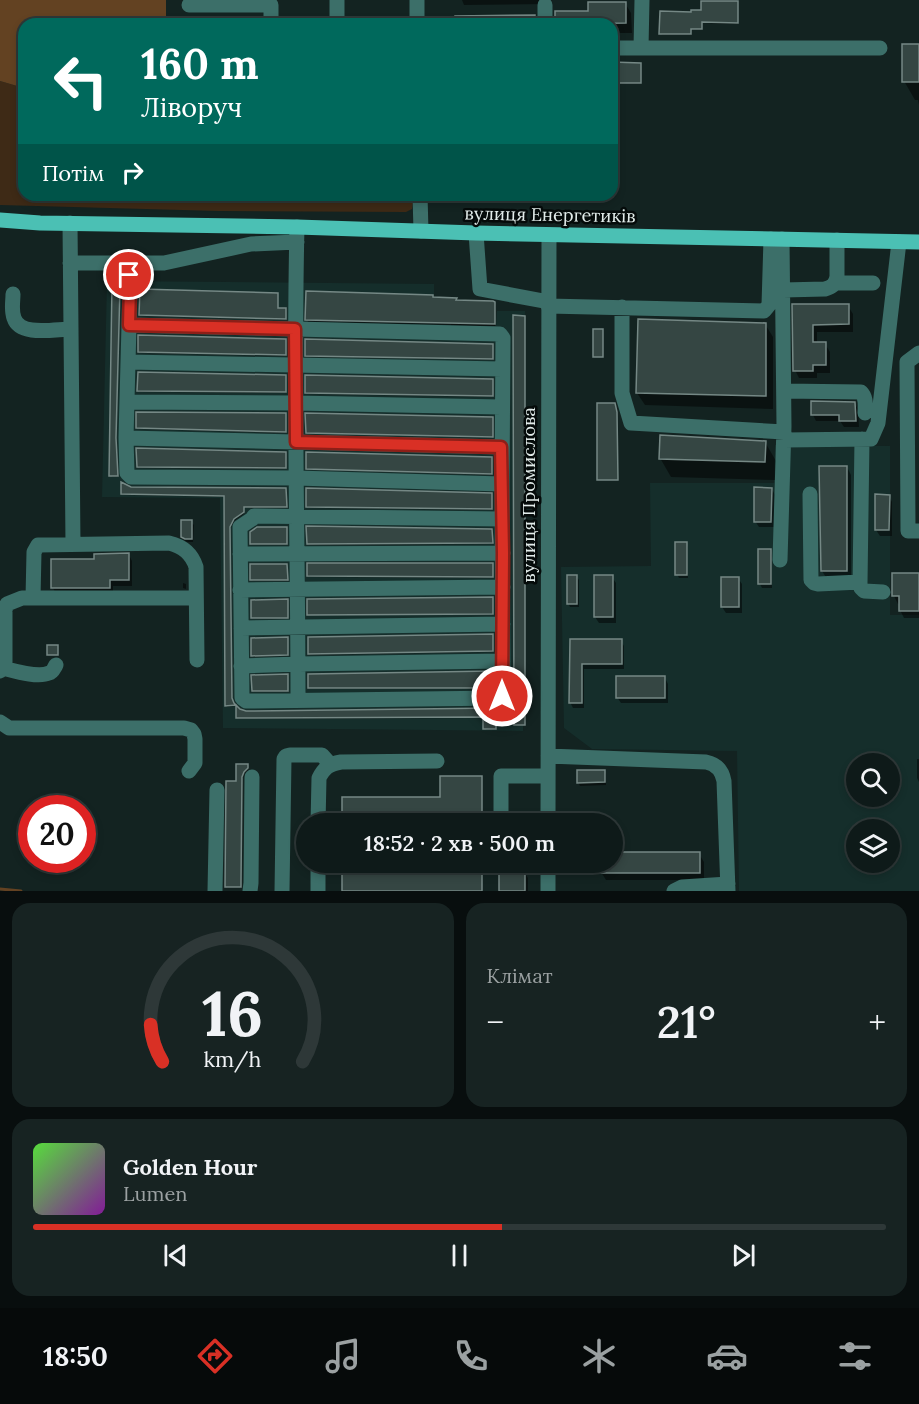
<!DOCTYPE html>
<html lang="uk">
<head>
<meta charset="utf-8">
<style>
	body { margin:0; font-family:Lora,serif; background:#172322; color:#f1f3f6; height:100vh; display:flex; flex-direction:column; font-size:22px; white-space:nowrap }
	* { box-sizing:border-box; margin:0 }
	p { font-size:20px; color:#9ba1a2 }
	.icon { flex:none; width:33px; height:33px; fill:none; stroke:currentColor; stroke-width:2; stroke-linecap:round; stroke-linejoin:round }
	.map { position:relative; height:891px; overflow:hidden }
	.panel { display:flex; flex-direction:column; gap:12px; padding:12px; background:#080e0e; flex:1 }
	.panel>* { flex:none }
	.hud { position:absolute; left:18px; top:18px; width:600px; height:183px; border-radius:18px; box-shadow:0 3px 9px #0003,0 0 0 2px #2e3838; background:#00695c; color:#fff; overflow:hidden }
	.fabs { position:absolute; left:846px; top:753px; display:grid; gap:12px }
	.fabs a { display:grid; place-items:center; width:54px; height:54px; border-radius:50%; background:#0e1a19; box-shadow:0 3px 9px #0003,0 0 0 2px #2e3838; font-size:30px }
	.speed { position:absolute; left:18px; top:795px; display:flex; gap:12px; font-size:30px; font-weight:700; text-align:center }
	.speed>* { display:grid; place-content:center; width:78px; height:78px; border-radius:50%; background:#0e1a19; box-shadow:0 3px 9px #0003,0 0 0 2px #2e3838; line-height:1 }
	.speed .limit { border:9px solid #d22; background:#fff; color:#111 }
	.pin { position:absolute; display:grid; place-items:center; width:51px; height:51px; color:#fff; margin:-26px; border:3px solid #fff; border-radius:50%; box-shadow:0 2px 6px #0007 }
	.me { position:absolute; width:66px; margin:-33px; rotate:0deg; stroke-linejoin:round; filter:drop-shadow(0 0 4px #0008) }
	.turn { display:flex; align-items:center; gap:21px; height:126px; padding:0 24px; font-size:27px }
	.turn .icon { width:78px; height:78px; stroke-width:2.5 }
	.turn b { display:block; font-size:42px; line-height:51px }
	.then { display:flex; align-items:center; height:57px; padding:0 24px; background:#0003; gap:12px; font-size:22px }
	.big { font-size:45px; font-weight:600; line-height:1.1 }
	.panel .tile { flex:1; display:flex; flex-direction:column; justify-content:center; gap:9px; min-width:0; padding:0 21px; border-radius:18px; background:#172322 }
	.panel .dial { align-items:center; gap:0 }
	.dial svg { height:156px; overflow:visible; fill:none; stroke:#2e3838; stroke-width:7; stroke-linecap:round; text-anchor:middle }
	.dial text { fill:#f1f3f6; stroke:none }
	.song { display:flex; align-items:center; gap:18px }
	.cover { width:72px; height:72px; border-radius:9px; background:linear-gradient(135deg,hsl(110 70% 55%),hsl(290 70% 35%)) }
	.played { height:6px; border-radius:3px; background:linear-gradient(90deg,#d93025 55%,#2e3838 55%) }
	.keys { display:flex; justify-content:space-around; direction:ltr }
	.heat { display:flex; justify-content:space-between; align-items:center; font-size:33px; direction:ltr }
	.panel .tiles { flex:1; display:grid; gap:12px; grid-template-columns:1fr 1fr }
	.tile:last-child { grid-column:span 2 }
	.trip { position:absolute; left:296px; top:813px; width:327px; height:60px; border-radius:30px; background:#0e1a19; box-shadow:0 3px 9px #0003,0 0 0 2px #2e3838; font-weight:600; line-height:60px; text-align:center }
	.tabs { display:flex; height:96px; justify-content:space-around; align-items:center; background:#060a0a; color:#9ba1a2 }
	.tabs .icon { width:42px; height:42px }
	.tabs .selected { color:#d93025 }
	.tabs b { font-size:27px; color:#f1f3f6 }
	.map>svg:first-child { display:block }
</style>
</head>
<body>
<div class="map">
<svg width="919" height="891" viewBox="0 0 919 891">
	<rect width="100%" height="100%" fill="#132321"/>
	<path fill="#152e2b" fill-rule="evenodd" d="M107,281l327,3v27l17,1v14h45l1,-15h28l-2,420 -300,-3 -3,-230 -118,-1z
		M775,445l115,1v169h29v276h-180l-2,-140 -145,-2 -28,-21 -3,-161 90,-1 -1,-83h124zM856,764h34v32h-34zM856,830h34v32h-34z"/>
	<path fill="#3e2a16" d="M0,81l24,7v107h390l-2,14 -6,3 -188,-1 -218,-6z"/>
	<path fill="#634222" d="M0,0h166v24h-142v64l-24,-7z"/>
	<path fill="#0007" d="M462,0h85v4l-83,1z
		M625,3l6,10 1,20h-20v-9h-57l1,-12h34z
		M738,3v21l-36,-1v7h-11v5h-29l-1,-2 41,-21z
		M919,45v60l-1,-5h-3l-11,-19z
		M612,64l29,2 -1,18h-28v1z
		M120,286l-4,154 2,37h-6z
		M141,291l136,3 1,15 8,2v9l-145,-4z
		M433,299h23l1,3 38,1 1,3 -1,20 -187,-4 -1,-3z
		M794,306h54l5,8v18h-36v12h8l5,8v21h-13v5h-18l-4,-8z
		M765,324l8,13v72l-128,-4 -8,-12z
		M140,337l146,4v15l-146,-3z
		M492,345l1,15 -186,-4v-1z
		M286,377v16l-147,-1v-1z
		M307,377l186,4v16l-185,-3z
		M854,403l4,6 1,18h-15l-4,-6h-24l-3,-6z
		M138,413l148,2v18l-148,-4z
		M493,420l-1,18 -184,-5 -1,-1z
		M765,442l11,19 -1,19 -104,-3 -11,-19z
		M285,453l1,16 -147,-1 -1,-2z
		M492,458v17l-184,-6 -1,-1z
		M821,467h26l4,8v104h-24l-5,-8z
		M131,488l155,1v1l1,18h-43v6l-10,7 -4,8 2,172 3,5 -8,1 -1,-2v-208l-103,-2 -1,-1z
		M772,489l3,6 -1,32h-15l-4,-6z
		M491,495l1,15 -184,-2v-2z
		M889,496l3,6v34h-12l-4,-6z
		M191,522l3,3 -1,17h-5l-3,-1 -2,-5z
		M287,530v15h-35l-1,-1z
		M492,530v14l-183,1 -1,-1z
		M686,543l2,4v31h-9l-2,-4z
		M770,551l2,4v33h-10l-2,-4z
		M129,555l3,6v25h-19v8h-57l-3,-6 42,-27z
		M286,565l1,16h-34l-1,-1z
		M493,566v12l-184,-1 -1,-1z
		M919,574v44h-15l-4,-8v-6h-2l-4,-8z
		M577,577l2,3v27h-9l-2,-4z
		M612,577l4,6v40h-17l-4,-6z
		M722,578h16l4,6v29h-16l-4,-6z
		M183,583l3,1v5l-3,-1z
		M493,600v15h-183l-1,-1z
		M288,602v16l-35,1 -1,-1z
		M493,637v15l-183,3 -1,-1z
		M288,640v16l-35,1v-2z
		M571,641h50l3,5v23h-40v39h-11l-3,-6z
		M492,672l1,17h-183l-1,-1v-13z
		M287,676l1,16h-34l-1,-1z
		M665,678l3,6v19h-47l-4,-6z
		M495,711v19h-9l-1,-12 -247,1 -1,-1 9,-6z
		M917,759h2v23l-2,-4z
		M247,765l1,5 -4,3 -2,6 -1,109h-14l11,-106z
		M604,771l2,3v11l-26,1 -2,-4z
		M612,827l5,8v19h82l5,8v18h-98l-5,-8 11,-10z
		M524,872l4,6v13h-28z"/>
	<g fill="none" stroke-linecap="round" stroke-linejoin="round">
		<path stroke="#634222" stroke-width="3" d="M0,889l21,2"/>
	</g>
	<path fill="#354643" stroke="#758885" stroke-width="1.5" d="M701,1h37v22l-36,-1v7h-11v5h-32l1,-23 31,1v-2h10z
		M588,2h38v21l-71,1v-13h33z
		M535,15v9h-80v-8z
		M902,44h17v38h-17z
		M612,62l29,1v20h-29z
		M112,283h8v4l-4,151 2,38h-9z
		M140,289l138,4v15h8v11l-147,-4z
		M306,291l127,4v2l24,1 -1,2 37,1 2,1v22l-190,-4z
		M792,304h57v20l-36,1v17h13v23h-13v6h-20z
		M513,315l12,1v409h-11z
		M638,319l128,4v73l-130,-3z
		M593,329h10v28h-10z
		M138,335l148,4v16l-148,-3z
		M305,339l188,5v15l-188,-3z
		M138,372l148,3v17l-149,-1z
		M305,375l188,4v17l-188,-3z
		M811,401l44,1 1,19h-17v-6h-28z
		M597,403h18l2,9 1,68h-21z
		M136,412l150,1v19l-150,-4z
		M305,413l188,4v20l-187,-4z
		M660,435l106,6 -1,21 -106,-3z
		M136,448l150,4v16l-149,-1z
		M306,452l186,5v17l-186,-5z
		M819,466h28v105h-26z
		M121,482l10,5 155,1 1,19h-43v5l-10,7 -4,8 2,171 2,5 6,6 6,2 250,-3v21h-13v-12l-247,1v-13l-11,1 -1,-210 -103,-2z
		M754,487l18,1 -1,34h-17z
		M306,488l186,5v16l-186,-2z
		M875,494l15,1 -1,35h-14z
		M181,520h11v19h-7l-4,-2z
		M306,526l186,3 1,14 -186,1z
		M257,527h30v17h-37v-12z
		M675,542h12v33h-12z
		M758,549h13v35h-13z
		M129,553v27h-19v8h-59v-29h43v-5z
		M307,563h186v14l-186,-1z
		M250,564h37l1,16h-38z
		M892,573h27v38h-20v-15h-7z
		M567,575h10v29h-10z
		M594,575h19v42h-19z
		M721,577h18v30h-18z
		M493,597v17l-186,1v-16z
		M288,599v19h-37v-18z
		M493,634v17l-185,3v-17z
		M288,637v18l-37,1v-18z
		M570,639h52v25h-40v39h-13z
		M47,645h11v10h-11z
		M493,671v17h-185v-14z
		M288,674v17h-36l-1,-16z
		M616,676h49v22h-49z
		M236,764h12v4l-4,4 -2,5 -1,105v5h-16l1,-106h10z
		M577,770h28v12l-28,1z
		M440,776h42v48h-140v-27h98z
		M612,852h88v21h-100v-11h12z
		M342,862h140v29h-140z
		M499,870h26v21h-26z"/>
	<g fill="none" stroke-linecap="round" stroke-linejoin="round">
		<path stroke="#3c6f69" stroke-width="15" d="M417,0v24
			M189,5h82v19
			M545,5v19
			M337,24v-24
			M612,48h268
			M641,48l1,-48
			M420,195l1,36
			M70,223l3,321
			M297,227c-4,158 1,315 1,473
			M476,233l4,56 69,13
			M70,263h94l87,-19 46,-2
			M127,263l3,24 -4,151 1,35 4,4 165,1 206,6 1,-146 -3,-4 -371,-9
			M836,283h37
			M783,290l42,-1c7,-2 10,-4 12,-12v-37
			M13,294c0,8 -2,16 1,24 6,19 41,11 57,11
			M548,306l216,5 5,-6 2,-66
			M622,307v86l9,30 153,9
			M919,353l-12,9 1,169h11
			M128,362l374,7
			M784,391l77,1c6,6 4,14 4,21
			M127,402l168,1 206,4
			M126,438l375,9
			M862,439l-2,145 1,4 3,3 19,1
			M784,440l87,-1 7,-16 21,-181
			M502,484l1,210 -2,4 -255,3 -4,-3 -2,-171 12,-8 2,-3 248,3
			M810,494l1,86 3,3 4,1 42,-2
			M240,554l263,-1
			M780,560l4,-134 -2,-187
			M240,590l263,-3
			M33,598l1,-46 4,-7 131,-2c13,3 23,11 27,24l1,93
			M241,628l262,-4
			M241,666l57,-2 205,-3
			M3,668c12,3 35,10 46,5 4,-1 5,-5 7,-8
			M0,671l5,-8v-53l2,-6 15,-6h174
			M0,722l9,6h175l7,2 3,4 1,5v24l-6,8
			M548,756l158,6c10,2 16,8 18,19l4,110
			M501,813v-37h47
			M318,824l1,-46c5,-10 10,-14 22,-16l96,-1
			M548,824l1,-589
			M318,862v29
			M548,862v29
			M215,891l2,-101
			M250,891l1,-8 1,-106
			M282,891l2,-132 2,-3 4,-1h32l8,9
			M674,891l8,-4 46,-3"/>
		<path stroke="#4bc0b4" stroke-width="15" d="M0,220l40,3 257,4 179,6 443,9"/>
	</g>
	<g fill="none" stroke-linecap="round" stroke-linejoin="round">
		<g stroke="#8d1f18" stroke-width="15">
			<path id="route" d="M129,275l1,12 -1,38 166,4 1,113 205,5 2,106 -1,143"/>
		</g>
		<use href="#route" stroke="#d93025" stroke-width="10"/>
	</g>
	<g text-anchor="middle" stroke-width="5" stroke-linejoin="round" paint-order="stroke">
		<g font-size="18" fill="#e2ecea" stroke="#050b0a">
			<text transform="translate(550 215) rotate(1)" y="6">вулиця Енергетиків</text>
			<text transform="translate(529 495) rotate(-90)" y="6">вулиця Промислова</text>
		</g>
	</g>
</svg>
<div class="fabs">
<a><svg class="icon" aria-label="search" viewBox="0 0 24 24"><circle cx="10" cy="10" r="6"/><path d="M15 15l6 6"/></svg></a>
<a><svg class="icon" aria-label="layers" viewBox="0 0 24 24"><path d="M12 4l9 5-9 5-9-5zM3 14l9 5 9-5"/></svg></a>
</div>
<div class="speed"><div class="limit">20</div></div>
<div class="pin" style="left:129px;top:275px;background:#d93025"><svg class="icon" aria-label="arrive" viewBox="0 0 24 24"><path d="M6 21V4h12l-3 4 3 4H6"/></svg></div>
<svg class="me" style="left:502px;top:696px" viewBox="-20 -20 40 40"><circle r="17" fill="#d93025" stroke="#fff" stroke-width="3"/><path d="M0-11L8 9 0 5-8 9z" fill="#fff"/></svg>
<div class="trip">18:52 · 2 хв · 500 m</div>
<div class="hud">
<div class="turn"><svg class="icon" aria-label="left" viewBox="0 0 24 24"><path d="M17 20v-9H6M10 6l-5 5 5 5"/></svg><div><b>160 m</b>Ліворуч</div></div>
<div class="then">Потім<svg class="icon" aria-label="right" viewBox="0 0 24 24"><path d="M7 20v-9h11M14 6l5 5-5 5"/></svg></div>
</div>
</div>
<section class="panel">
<div class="tiles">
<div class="tile dial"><svg viewBox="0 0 100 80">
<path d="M14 69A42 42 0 1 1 86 69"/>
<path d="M14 69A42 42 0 0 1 8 50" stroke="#d93025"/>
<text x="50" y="56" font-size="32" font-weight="700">16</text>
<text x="50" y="72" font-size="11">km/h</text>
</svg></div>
<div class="tile"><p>Клімат</p>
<div class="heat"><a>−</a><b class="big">21°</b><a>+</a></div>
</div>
<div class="tile">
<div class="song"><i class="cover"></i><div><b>Golden Hour</b><p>Lumen</p></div></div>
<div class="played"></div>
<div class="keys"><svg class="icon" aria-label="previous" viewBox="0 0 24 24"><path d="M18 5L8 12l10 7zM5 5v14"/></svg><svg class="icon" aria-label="pause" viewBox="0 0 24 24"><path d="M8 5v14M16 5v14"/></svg><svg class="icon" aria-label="next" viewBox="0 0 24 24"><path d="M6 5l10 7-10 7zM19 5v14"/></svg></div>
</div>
</div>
</section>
<nav class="tabs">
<b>18:50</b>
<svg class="icon selected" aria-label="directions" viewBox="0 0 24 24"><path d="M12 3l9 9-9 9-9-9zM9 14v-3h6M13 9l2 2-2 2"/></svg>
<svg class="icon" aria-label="music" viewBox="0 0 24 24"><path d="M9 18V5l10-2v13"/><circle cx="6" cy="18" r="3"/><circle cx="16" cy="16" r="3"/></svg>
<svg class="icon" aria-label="phone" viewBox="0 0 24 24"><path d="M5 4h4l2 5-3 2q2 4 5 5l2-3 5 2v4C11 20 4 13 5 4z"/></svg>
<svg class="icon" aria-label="climate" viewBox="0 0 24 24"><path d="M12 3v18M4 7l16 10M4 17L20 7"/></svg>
<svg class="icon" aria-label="car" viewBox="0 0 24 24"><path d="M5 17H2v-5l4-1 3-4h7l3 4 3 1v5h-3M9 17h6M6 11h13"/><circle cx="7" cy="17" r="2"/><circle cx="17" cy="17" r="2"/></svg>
<svg class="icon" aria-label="filters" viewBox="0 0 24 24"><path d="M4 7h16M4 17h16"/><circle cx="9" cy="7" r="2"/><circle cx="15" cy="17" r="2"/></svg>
</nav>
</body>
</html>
